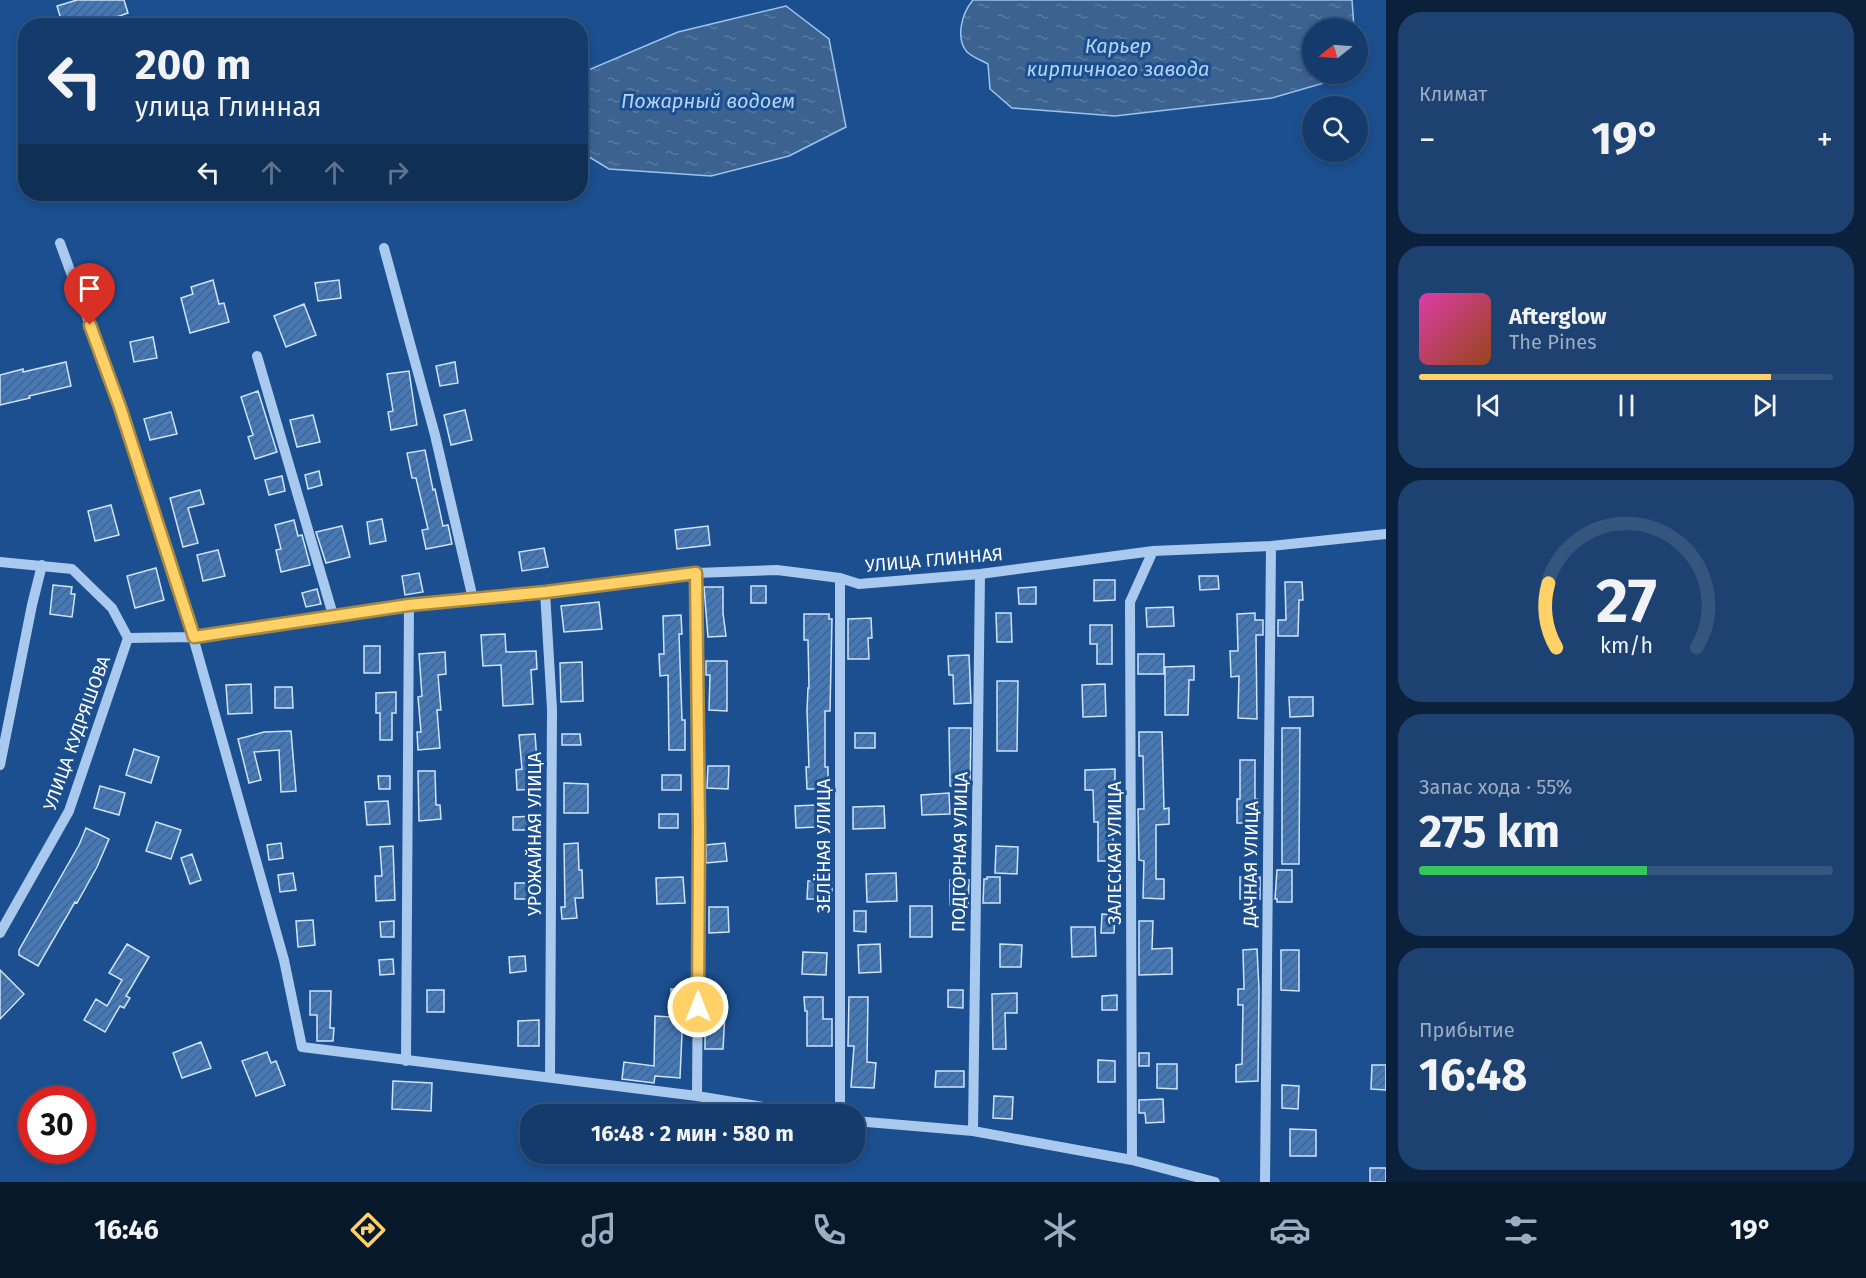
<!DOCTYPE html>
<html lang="ru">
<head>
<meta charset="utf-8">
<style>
	body { margin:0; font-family:"Fira Sans",sans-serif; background:#1d4271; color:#f1f3f6; height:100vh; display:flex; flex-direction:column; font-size:22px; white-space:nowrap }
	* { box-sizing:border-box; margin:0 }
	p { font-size:20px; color:#9dadc1 }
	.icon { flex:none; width:33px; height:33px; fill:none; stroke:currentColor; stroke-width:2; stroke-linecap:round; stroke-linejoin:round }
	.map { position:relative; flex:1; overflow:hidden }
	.sheet { display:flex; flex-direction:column; gap:12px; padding:12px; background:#0b203b; width:480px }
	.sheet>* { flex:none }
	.guide { position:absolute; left:18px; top:18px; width:570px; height:183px; border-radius:24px; box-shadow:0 3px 9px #0003,0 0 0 2px #33557e; background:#143b6b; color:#f1f3f6; overflow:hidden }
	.needle { width:39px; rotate:253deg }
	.fabs { position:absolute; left:1302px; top:18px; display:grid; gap:12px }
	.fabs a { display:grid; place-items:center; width:66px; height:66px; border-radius:50%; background:#143b6b; box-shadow:0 3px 9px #0003,0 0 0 2px #33557e; font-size:30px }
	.speed { position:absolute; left:18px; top:1086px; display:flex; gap:12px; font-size:30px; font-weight:700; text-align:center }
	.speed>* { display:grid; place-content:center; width:78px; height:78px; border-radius:50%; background:#143b6b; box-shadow:0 3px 9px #0003,0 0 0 2px #33557e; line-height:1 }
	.speed .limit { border:9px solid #d22; background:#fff; color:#111 }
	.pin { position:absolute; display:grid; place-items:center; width:51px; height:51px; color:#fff; margin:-62px -26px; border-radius:50% 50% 50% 0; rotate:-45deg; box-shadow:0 0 6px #0007 }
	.pin .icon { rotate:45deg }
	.me { position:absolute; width:66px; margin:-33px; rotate:0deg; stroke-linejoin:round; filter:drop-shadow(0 0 4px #0008) }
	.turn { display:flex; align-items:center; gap:21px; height:126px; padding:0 18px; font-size:27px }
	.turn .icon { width:78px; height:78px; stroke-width:2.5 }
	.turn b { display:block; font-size:42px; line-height:51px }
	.lanes { display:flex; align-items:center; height:57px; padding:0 18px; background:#0003; justify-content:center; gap:30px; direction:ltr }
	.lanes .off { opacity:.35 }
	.big { font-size:45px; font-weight:700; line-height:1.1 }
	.sheet .tile { flex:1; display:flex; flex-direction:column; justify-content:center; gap:9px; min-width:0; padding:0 21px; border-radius:24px; background:#1d4271 }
	.sheet .dial { align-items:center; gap:0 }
	.dial svg { height:156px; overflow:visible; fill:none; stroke:#33557e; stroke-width:7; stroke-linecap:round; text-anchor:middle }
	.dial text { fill:#f1f3f6; stroke:none }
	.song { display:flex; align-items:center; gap:18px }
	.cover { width:72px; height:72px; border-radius:9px; background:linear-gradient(135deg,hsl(320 70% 55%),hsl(20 70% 35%)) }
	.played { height:6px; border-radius:3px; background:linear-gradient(90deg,#ffd166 85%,#33557e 85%) }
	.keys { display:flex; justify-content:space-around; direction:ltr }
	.heat { display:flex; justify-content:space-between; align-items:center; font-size:33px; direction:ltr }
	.charge { height:9px; border-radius:4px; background:linear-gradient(90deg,#34c759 55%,#33557e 0) }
	.trip { position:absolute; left:520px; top:1104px; width:345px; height:60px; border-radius:24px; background:#143b6b; box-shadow:0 3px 9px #0003,0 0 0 2px #33557e; font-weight:700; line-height:60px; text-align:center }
	.tab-bar { display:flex; height:96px; justify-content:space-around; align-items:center; background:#08182b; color:#9dadc1 }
	.tab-bar .icon { width:42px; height:42px }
	.tab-bar .selected { color:#ffd166 }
	.tab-bar b { font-size:27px; color:#f1f3f6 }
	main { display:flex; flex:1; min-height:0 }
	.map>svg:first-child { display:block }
</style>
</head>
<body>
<main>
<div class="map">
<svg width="1386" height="1182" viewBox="0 0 1386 1182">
	<defs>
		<pattern id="water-ripples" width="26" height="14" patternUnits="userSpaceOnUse" patternTransform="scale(1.5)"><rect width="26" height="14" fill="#3c6290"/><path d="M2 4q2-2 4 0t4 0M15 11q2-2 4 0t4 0" fill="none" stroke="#597aa1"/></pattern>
		<pattern id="building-hatch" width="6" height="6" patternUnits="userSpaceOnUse" patternTransform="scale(1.5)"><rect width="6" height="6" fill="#4478b7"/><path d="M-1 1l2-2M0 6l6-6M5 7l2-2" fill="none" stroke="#486282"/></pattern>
	</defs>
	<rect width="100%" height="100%" fill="#1b4f8f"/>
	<path fill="url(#water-ripples)" stroke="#9cc4f0" stroke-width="1.5" d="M973,0h379l2,28h-42v46h28l-2,5 -66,19 -157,18 -103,-8 -22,-19 -2,-25c-5,-3 -16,-7 -21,-12 -12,-14 -5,-39 6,-52z
		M786,6l43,33 17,88 -57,29 -78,20 -102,-7 -28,-17v-68l5,-13 92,-39z"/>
	<path fill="url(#building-hatch)" stroke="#cfe3fa" stroke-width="1.5" d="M77,0h47l4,13 -38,13h-27l-6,-20z
		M213,280l6,24 5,-1 5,19 -39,11 -9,-35 12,-4 -2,-7z
		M339,280l2,18 -23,3 -3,-18z
		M304,304l12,31 -30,12 -12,-31z
		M153,337l4,21 -23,4 -4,-20z
		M66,362l5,24 -42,10 1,2 -30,7v-30l23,-6v3z
		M455,362l3,21 -18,3 -4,-20z
		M409,371l8,54 -26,5 -3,-18 5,-1 -6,-37z
		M258,391l19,61 -22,7 -7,-22 5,-2 -12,-38z
		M465,410l7,30 -21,5 -7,-30z
		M171,412l6,22 -27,6 -6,-21z
		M313,415l7,27 -23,5 -7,-27z
		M425,450l8,40 2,-1 8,37 5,-1 4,19 -26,5 -4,-19 6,-1 -12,-51h-4l-5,-25z
		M319,471l3,14 -14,4 -3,-14z
		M282,476l3,15 -16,4 -4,-15z
		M200,490l4,14 -16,4 10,35 -15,4 -13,-49z
		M111,505l8,30 -24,6 -7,-30z
		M382,519l4,22 -16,3 -3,-22z
		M294,520l4,16 4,-1 8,30 -29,7 -5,-22 5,-1 -6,-24z
		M342,526l8,31 -24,6 -10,-31z
		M708,526l2,19 -33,4 -2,-19z
		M544,548l4,19 -26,4 -3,-19z
		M218,550l7,26 -22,5 -6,-26z
		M156,568l8,32 -29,8 -8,-32z
		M419,573l4,19 -18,3 -3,-19z
		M1199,576h19l1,13 -19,1z
		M1094,580h21v20l-21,1z
		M1285,582h17l1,18h-4l-1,36h-20v-16h8z
		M53,585l19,2 -1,7h4l-3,23 -22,-3z
		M751,586h15v17h-15z
		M704,587h19v26l3,23 -18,1z
		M1036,587v17h-17l-1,-16z
		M317,589l4,15 -15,3 -4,-14z
		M599,602l3,27 -38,3 -3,-26z
		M1173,607l1,19 -27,1 -1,-19z
		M996,613h15l1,29h-15z
		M1255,613v7h8v15h-7l1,84 -19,-1 1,-42 -8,1 -1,-26h8l-1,-37z
		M804,614h25v5h3l-2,92h-5v56h3v22h-21l-1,-22h3l-2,-56 1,-23h1l-1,-48h-4z
		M681,615l1,19h-3l3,86h3v30h-16l-1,-75 -8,1 -1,-22h5l-1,-38z
		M871,618l1,20h-4l1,21h-21v-40z
		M1090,625h22v39h-15v-20h-7z
		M505,634l1,18 30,-1 1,18 -6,1 2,34 -30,2 -2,-41 -18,1 -2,-31z
		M364,646h16v27h-16z
		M445,652l1,22 -8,1 3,35h-4l3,38 -22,2 -1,-18h4l-3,-35 4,-1 -3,-42z
		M1138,654h26v20h-26z
		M969,655l2,48 -17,1 -1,-29h-4l-1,-19z
		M706,661h21v50l-18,-1 1,-35h-4z
		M582,662l1,39 -22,1 -1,-39z
		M1194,666v14h-5l-1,35h-23v-48z
		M997,681h21l-1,70h-20z
		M251,684l1,29 -24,1 -2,-29z
		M1105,684l1,32 -23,1 -1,-32z
		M275,687h17l1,21h-18z
		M396,692v21h-4v27h-12v-27h-4v-20z
		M1289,697h24v19l-23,1z
		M949,728h22l-1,58h-20z
		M1282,728h18l-1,136h-17z
		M291,731l5,60 -15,1 -2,-42 -25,2 7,28 -12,3 -11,-44 26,-7z
		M1139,732h23l2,77 5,-1v16l-13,1v54h8v20l-21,-1 1,-37 -5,-1 -1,-51h6l-1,-53h-4z
		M855,733h20v15h-20z
		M535,734l4,55 -22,1 -1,-20 6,-1 -3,-34z
		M562,734h18l1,11h-19z
		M134,749l25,8 -8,26 -25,-8z
		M1240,760h15v39h3v24h-21v-24h3z
		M708,766h21l-1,23 -21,-1z
		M1115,769v20h-2v72h-15v-39h-4l-1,-32h-8v-20z
		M418,771h17l1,34h4l1,14 -22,2z
		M662,775h19v15h-19z
		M378,776h12v13h-11z
		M564,783l24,1v29h-24z
		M100,786l25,7 -6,22 -25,-7z
		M949,793l1,21 -28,1 -1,-20z
		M388,801l2,23 -23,1 -2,-23z
		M816,805v22l-20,1 -1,-22z
		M884,806l1,22 -32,1v-22z
		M659,814h19v14h-19z
		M538,816v14h-25v-13z
		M156,822l25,8 -10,29 -25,-8z
		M86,828l23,11 -12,28 -20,36 -2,-1 -37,64 -19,-11v-5l60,-105z
		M281,843l2,15 -14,2 -2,-15z
		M578,843l1,27h3l1,28h-8l2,20 -15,1 -1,-12h4l-1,-63z
		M725,843l2,18 -21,2v-18z
		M393,846l2,54 -19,1 -1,-25h7l-2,-29z
		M996,846l22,1 -1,27 -22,-1z
		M192,854l9,26 -11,4 -9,-26z
		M1277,870h15v32h-15v-3h-2z
		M293,873l3,17 -16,2 -2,-17z
		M896,873l1,28 -30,1 -1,-28z
		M683,877l2,26 -28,1 -1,-26z
		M987,877h13v26h-17l1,-24h3z
		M1240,877h20v22h-20z
		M950,880h19l-1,25h-18z
		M808,881h24v18h-25z
		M515,883h16v16h-16z
		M910,906h22v31h-22z
		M709,907h19l1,25 -20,1z
		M854,911h12v21l-12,-1z
		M1102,914l13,1 -1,18h-13z
		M313,920l2,25 -17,2 -2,-26z
		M394,921v16h-13l-1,-15z
		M1139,921h14l-1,28 20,-1v26l-33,1z
		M1071,927h24l1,29 -24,1z
		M127,944l22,13 -23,39 4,2 -6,10 -4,-2 -15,26 -21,-12 12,-21 11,7 15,-26 -13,-7z
		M880,944l1,28 -22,1 -1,-28z
		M1000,944l22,1 -1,22h-21z
		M1257,949l2,40 -1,92 -22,1v-17l6,-1 1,-59h-5v-16h6l-1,-39z
		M1281,950h18v41l-18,-1z
		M803,952l24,1 -1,22 -24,-1z
		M525,956l1,15 -16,2 -1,-16z
		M393,959l1,15 -14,1 -1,-15z
		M0,970l24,24 -24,25z
		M671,989h13l-4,89 -25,-2 -1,7 -32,-4 2,-17 30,4 1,-50 16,1z
		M427,990h17v22h-17z
		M948,990h15v18l-15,-1z
		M310,991h21l-1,37h4l-1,13h-16v-26h-7z
		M1017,993v20h-12l1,36h-13l-1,-55z
		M726,995l-3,54h-18v-53z
		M1117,995v15h-15v-14z
		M804,997h19v22h9v27h-25v-35h-2z
		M849,997h19l-1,65 9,1 -2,25 -23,-1 3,-41h-6z
		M539,1020v26h-21v-25z
		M201,1042l10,26 -29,10 -9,-25z
		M267,1052l4,11 5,-2 9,24 -29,11 -14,-35z
		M1139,1053h10v13h-10z
		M1098,1060l17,1v21h-17z
		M1157,1064h20v25l-20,-1z
		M1372,1065h14v25l-15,-1z
		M936,1071h28v16h-29z
		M393,1081l39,2 -1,28 -39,-2z
		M1282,1085l17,1 -1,23 -16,-1z
		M994,1096l19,1 -1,22 -19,-1z
		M1163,1099l1,23 -18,1 -1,-10h-6v-13z
		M1290,1129l26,1v26h-26z
		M1370,1168h16v14h-16z"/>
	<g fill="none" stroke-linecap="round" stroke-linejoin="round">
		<path stroke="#a9c9ee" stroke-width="10" d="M60,243l60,164 73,230 91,323 18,87 395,49 109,18
			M384,248l51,187 38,164
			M257,356l76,259
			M0,562l72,7 40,39 16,30
			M696,573l3,256 -2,267
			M545,592l7,117 -2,368
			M128,638l65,-1 216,-32 136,-13 151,-19 81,-3 63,8 19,6 121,-10 173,-23 118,-5 115,-12
			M0,765l32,-160 10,-40
			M0,933l69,-122 59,-173
			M406,1061l3,-456
			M840,1114v-536
			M855,1121l118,10 159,29 83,22
			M973,1131l7,-557
			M1132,1160l-2,-558 23,-51
			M1265,1182l6,-636"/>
	</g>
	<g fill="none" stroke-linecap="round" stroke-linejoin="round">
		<g stroke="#a68842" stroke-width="15">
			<path id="route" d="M90,325l30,82 74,230 215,-32 137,-13 150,-19 3,256 -1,178"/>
		</g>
		<use href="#route" stroke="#ffd166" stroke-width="10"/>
	</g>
	<g text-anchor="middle" stroke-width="6" stroke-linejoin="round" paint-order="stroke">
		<g font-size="18" fill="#fff" stroke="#1b4f8f">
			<text transform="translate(934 560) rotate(-5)" y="6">УЛИЦА ГЛИННАЯ</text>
			<text transform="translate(77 733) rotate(-70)" y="6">УЛИЦА КУДРЯШОВА</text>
			<text transform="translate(535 834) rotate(-90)" y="6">УРОЖАЙНАЯ УЛИЦА</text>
			<text transform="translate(824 846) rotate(-90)" y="6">ЗЕЛЁНАЯ УЛИЦА</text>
			<text transform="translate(960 852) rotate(-89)" y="6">ПОДГОРНАЯ УЛИЦА</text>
			<text transform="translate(1115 853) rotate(-90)" y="6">ЗАЛЕСКАЯ УЛИЦА</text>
			<text transform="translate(1251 864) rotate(-89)" y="6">ДАЧНАЯ УЛИЦА</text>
		</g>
		<g font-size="20" font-style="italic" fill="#b5d3f5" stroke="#1b4f8f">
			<text x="1118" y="53">Карьер<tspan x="1118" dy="23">кирпичного завода</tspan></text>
			<text x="708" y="108">Пожарный водоем</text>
		</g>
	</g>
</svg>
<div class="fabs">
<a><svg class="needle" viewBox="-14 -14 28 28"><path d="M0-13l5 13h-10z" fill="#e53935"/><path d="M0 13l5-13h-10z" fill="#9dadc1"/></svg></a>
<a><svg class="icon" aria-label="search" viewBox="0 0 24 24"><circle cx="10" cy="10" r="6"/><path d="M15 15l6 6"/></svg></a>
</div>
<div class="speed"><div class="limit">30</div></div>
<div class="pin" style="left:90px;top:325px;background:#d93025"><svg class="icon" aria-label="arrive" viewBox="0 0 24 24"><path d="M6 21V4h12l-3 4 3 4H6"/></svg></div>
<svg class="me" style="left:698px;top:1007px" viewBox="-20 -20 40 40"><circle r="17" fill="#ffd166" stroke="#fff" stroke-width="3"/><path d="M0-11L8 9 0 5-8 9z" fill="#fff"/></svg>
<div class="trip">16:48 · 2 мин · 580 m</div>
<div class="guide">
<div class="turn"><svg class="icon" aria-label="left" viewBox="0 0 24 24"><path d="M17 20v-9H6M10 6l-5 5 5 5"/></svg><div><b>200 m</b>улица Глинная</div></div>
<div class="lanes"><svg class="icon" aria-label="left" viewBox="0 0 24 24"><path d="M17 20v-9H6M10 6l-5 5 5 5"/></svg><svg class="icon off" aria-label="ahead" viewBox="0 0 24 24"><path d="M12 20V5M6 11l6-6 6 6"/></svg><svg class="icon off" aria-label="ahead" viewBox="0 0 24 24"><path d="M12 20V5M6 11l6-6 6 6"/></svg><svg class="icon off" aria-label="right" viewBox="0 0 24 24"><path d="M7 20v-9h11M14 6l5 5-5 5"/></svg></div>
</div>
</div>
<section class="sheet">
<div class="tile"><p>Климат</p>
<div class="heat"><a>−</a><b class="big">19°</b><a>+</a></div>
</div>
<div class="tile">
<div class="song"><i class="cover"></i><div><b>Afterglow</b><p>The Pines</p></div></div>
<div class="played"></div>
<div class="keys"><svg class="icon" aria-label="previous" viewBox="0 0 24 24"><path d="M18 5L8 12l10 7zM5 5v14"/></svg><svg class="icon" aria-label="pause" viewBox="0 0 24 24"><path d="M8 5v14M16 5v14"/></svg><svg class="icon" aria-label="next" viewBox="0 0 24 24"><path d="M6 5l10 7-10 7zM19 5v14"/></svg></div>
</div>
<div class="tile dial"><svg viewBox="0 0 100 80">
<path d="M14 69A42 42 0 1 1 86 69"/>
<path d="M14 69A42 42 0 0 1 10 36" stroke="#ffd166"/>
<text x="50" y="56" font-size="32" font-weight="700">27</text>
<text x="50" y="72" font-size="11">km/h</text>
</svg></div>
<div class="tile"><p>Запас хода · 55%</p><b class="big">275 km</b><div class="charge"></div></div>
<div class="tile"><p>Прибытие</p><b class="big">16:48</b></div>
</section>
</main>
<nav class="tab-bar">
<b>16:46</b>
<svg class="icon selected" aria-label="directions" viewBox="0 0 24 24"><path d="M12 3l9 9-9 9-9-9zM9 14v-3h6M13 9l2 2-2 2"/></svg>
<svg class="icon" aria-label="music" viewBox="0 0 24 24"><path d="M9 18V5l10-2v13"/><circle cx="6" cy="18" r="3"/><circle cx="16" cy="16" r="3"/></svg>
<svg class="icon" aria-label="phone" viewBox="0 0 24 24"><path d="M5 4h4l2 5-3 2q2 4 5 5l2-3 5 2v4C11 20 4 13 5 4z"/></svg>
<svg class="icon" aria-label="climate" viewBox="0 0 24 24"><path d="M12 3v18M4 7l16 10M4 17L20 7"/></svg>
<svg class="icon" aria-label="car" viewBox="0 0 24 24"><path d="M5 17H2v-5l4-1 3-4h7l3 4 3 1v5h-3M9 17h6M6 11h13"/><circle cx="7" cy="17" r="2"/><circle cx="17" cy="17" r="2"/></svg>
<svg class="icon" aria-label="filters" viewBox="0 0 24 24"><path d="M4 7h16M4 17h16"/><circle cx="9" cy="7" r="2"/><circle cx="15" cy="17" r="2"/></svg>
<b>19°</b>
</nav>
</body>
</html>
